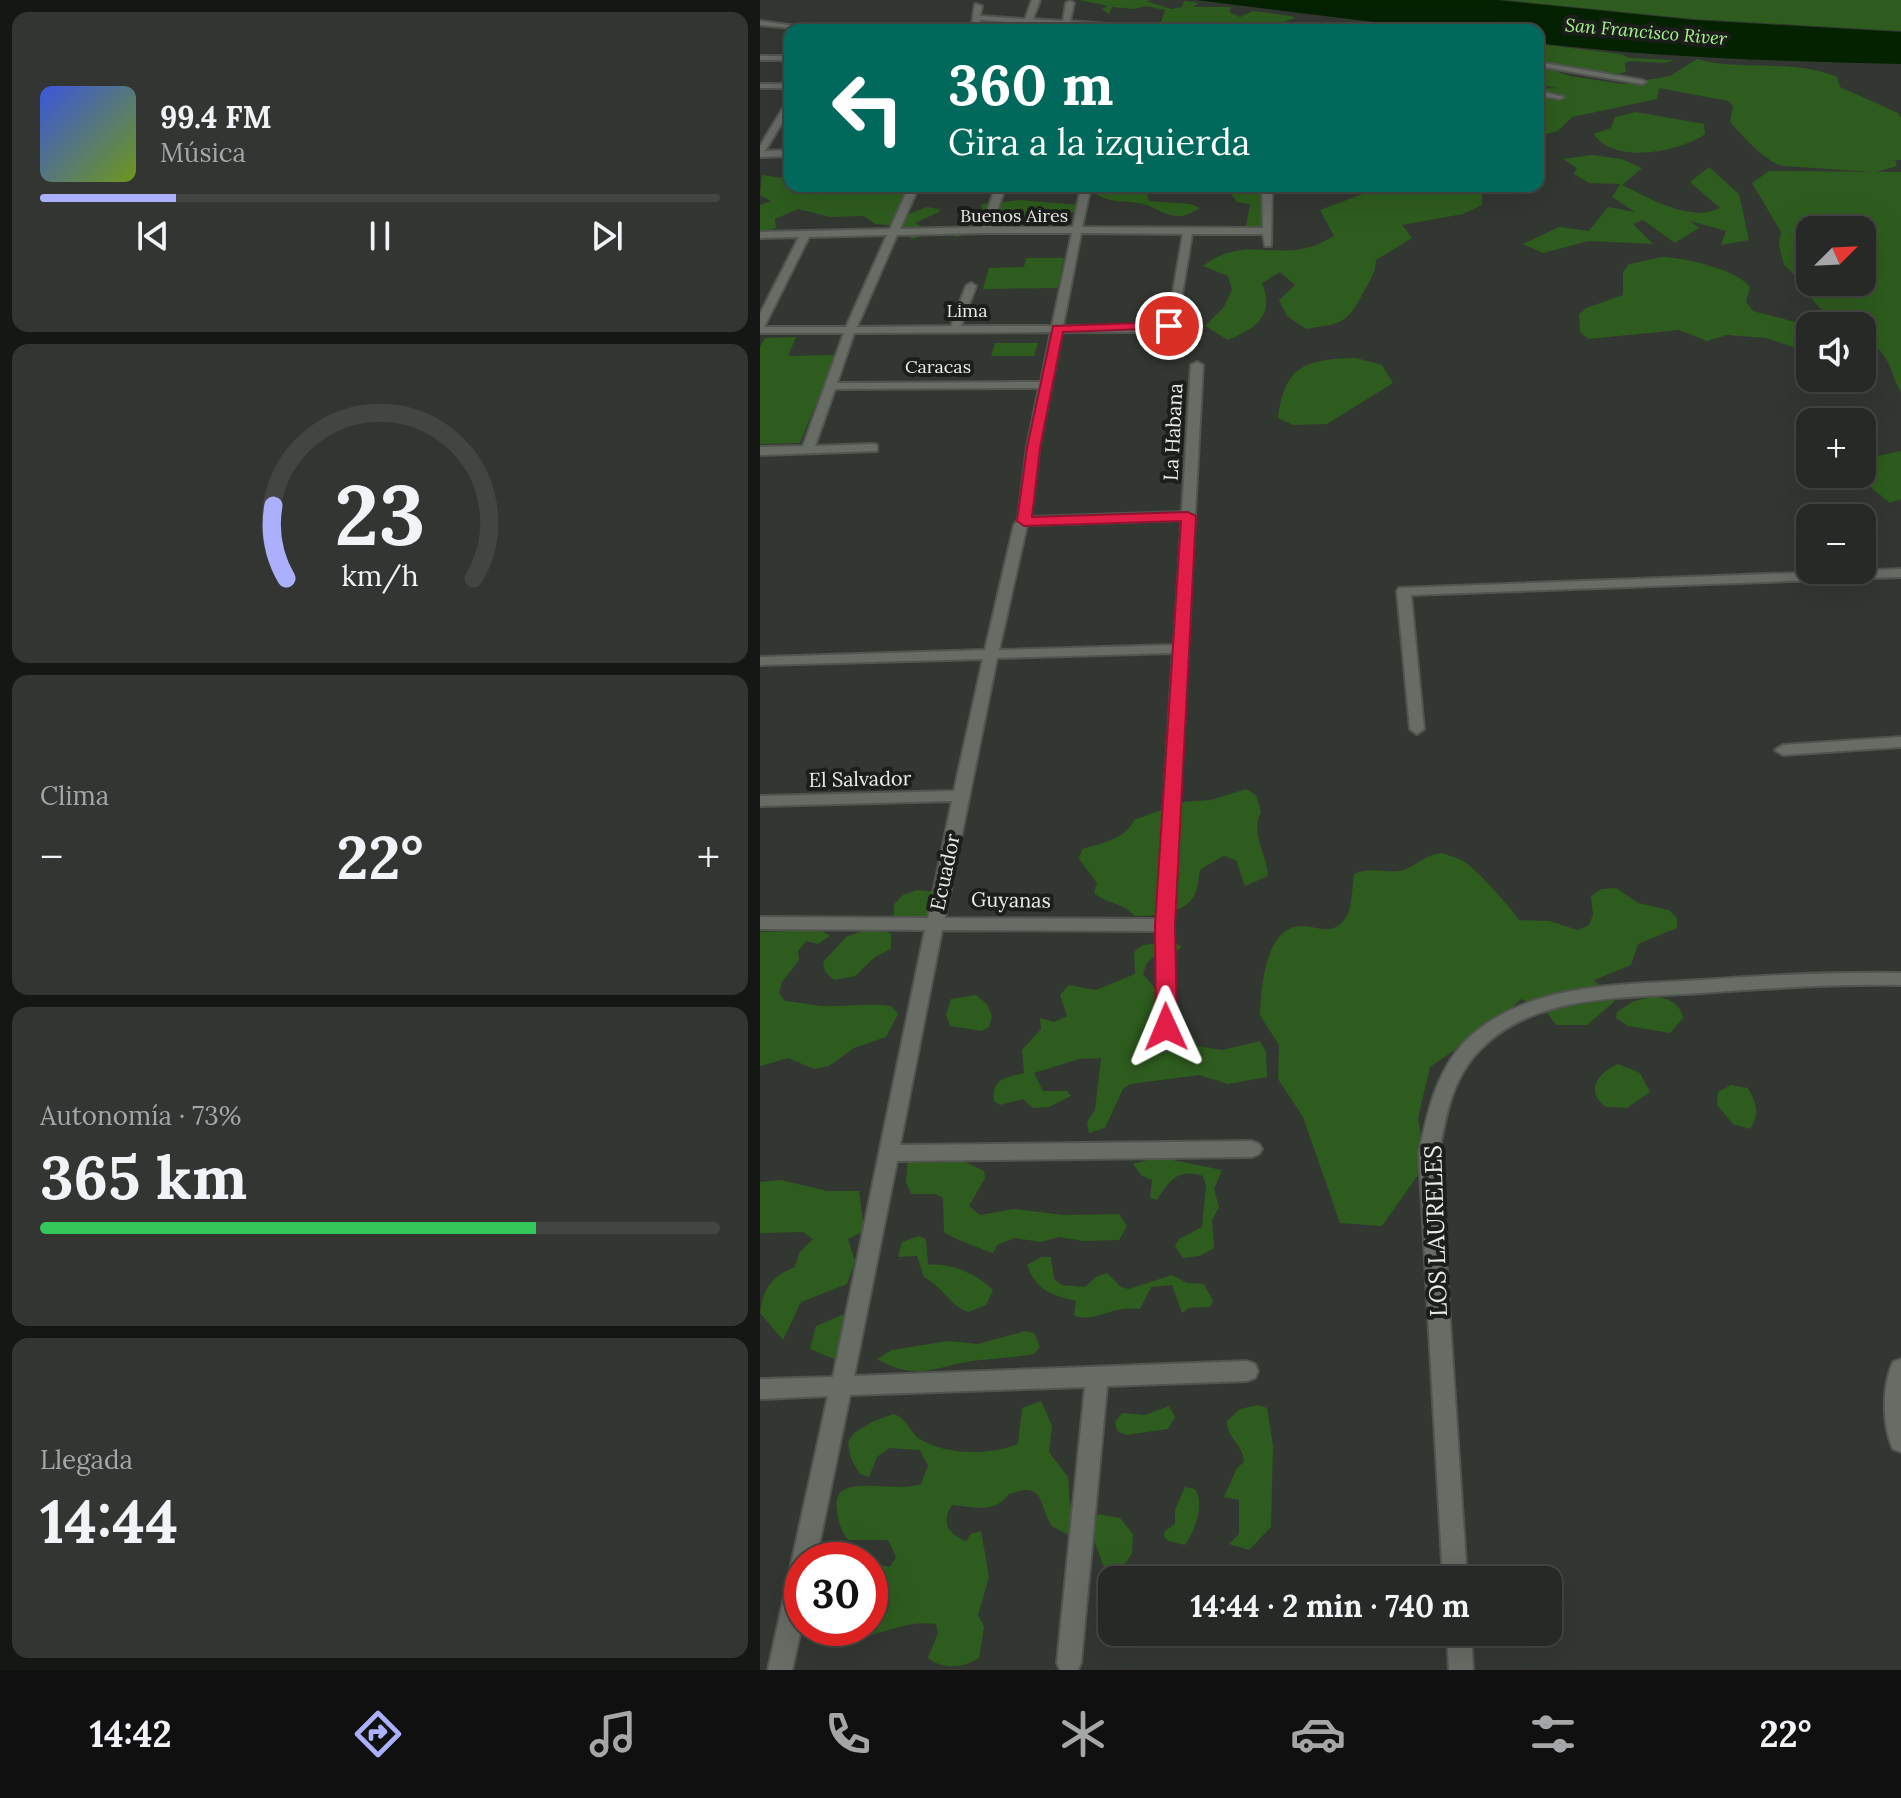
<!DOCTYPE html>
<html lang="es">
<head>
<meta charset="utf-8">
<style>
	body { margin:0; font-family:Lora,serif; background:#323532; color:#f1f3f6; height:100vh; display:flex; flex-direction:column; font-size:30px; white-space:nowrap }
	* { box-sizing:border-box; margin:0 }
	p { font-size:26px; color:#a4a6a7 }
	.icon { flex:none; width:44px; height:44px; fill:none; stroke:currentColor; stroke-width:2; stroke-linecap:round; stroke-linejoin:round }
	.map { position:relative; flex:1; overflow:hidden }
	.details { display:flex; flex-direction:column; gap:12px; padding:12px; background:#151714; width:760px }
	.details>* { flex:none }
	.hud { position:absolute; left:24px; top:24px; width:760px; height:168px; border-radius:16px; box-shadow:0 8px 32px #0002,0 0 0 2px #424542; background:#00695c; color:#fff; overflow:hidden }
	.needle { width:52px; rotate:66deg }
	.controls { position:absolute; left:1036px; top:216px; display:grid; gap:16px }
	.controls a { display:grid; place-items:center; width:80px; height:80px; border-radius:16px; background:#262925; box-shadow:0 8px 32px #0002,0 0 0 2px #424542; font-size:40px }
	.speed { position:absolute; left:24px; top:1542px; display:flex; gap:16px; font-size:40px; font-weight:700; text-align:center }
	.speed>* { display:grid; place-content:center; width:104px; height:104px; border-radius:50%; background:#262925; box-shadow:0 8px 32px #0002,0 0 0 2px #424542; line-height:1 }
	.speed .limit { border:12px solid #d22; background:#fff; color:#111 }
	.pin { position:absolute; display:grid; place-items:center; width:68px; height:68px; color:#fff; margin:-34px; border:4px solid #fff; border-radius:50%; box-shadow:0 2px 8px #0007 }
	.me { position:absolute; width:88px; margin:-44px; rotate:359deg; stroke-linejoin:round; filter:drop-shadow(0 0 6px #0008) }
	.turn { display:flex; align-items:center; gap:28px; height:168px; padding:0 32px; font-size:36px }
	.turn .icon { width:104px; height:104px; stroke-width:2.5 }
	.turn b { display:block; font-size:56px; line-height:68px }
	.big { font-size:60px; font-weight:700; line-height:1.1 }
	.details .tile { flex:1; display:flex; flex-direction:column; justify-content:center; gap:12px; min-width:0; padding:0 28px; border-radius:16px; background:#323532 }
	.details .dial { align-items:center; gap:0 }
	.dial svg { height:208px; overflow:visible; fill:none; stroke:#424542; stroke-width:7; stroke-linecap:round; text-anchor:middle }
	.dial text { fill:#f1f3f6; stroke:none }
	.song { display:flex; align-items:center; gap:24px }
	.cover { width:96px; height:96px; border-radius:12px; background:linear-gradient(135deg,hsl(230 70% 55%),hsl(80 70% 35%)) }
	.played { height:8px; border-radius:4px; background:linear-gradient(90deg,#acaffb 20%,#424542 20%) }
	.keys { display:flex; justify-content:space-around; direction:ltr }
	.heat { display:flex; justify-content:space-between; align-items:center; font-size:44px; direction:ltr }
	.charge { height:12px; border-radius:6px; background:linear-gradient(90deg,#34c759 73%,#424542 0) }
	.trip { position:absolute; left:338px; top:1566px; width:464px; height:80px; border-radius:16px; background:#262925; box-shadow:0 8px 32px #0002,0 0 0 2px #424542; font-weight:700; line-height:80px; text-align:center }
	.menu { display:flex; height:128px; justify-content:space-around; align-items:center; background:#0f100f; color:#a4a6a7 }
	.menu .icon { width:56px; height:56px }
	.menu .active { color:#acaffb }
	.menu b { font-size:36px; color:#f1f3f6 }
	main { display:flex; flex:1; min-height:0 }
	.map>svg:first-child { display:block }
</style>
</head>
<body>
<main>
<section class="details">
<div class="tile">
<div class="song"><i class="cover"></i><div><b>99.4 FM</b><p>Música</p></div></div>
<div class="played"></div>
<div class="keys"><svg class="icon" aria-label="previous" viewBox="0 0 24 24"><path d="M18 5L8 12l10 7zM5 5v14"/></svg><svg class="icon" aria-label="pause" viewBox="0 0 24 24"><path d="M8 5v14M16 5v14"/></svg><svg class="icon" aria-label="next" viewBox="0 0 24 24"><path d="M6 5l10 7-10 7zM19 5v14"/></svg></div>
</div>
<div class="tile dial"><svg viewBox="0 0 100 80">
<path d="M14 69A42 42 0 1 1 86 69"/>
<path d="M14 69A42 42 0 0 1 9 41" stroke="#acaffb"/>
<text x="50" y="56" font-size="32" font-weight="700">23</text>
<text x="50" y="72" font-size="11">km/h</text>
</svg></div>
<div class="tile"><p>Clima</p>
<div class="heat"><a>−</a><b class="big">22°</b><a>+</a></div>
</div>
<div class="tile"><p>Autonomía · 73%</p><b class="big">365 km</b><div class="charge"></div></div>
<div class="tile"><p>Llegada</p><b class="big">14:44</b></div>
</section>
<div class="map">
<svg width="1141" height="1670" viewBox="0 0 1141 1670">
	<rect width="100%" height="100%" fill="#333731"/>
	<path fill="#2e5c1e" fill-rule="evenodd" d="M320,0h72l-6,1 25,8 11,-2 2,-6 14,2 -5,4h38l-2,5 11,5 13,-6 38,5 4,2 -14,5 27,7 -128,-3 -19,-5 4,-12 -19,-4 -12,3 -22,-2 -3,7 -7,-5 6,-3z
		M745,0h396v31l-207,-12z
		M778,44l83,10 8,4 45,2 -9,3 -36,-2 -4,2 1,9 -8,2 -80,-11z
		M937,59c45,13 96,-1 140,18l3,10 58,26 3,5v42h-6l2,6 -21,6 -93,-6c-19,-5 -39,-29 -53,-44l3,-16 -5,-5 -69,-13 -2,11 -85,18 -14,14 -20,5v-47l18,-1 -18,-4v-19l32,11 53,8 47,-8z
		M876,112l68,12 1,10c-25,18 -92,31 -111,0l17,-6 4,-11z
		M832,155l30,4 20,9 -20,17c27,13 69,38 98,23l-30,-26 19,-15 30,27 10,46 -28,5 5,-14 -36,-10 9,7 -24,15 -32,-23 -10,4 20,20 -64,-3 -46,12 -20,-9 36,-17 30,4 19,-24 27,5 -23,-15 8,-13 -31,-1 -15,-9 3,-6 -14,-9z
		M1009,171l132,1v221c-15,-29 -7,-35 -39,-56v-11c-20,0 -53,-19 -55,-40l-23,-21 -5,-20 2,-13 -29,-49zM1050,230h52v52h-52z
		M2,175l28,4v7h127l-13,30 22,-9 14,2 -1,3 -24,11 17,9 -20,7 -13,-13 -24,-2 -11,-8 -34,1 -32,-8 -23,10 1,9 -16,4v-27l11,-4 -11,-6z
		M327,186h58l4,15 42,3 9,4c-7,4 -15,9 -23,8 -11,0 -21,-8 -31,-11 -22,-7 -40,2 -59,-19z
		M459,186h47l-2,41 -18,-1 4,-22 -13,-2 -9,-12z
		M624,186h82l16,8v11l-19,9 -61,11 10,13 -36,22c-1,16 -7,21 -14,35 -15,30 -24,29 -56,34l-19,-13 -8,-16 16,-15 -15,-13 -18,11c13,33 -6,45 -34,57l-23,-14 19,-19 8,-17 -4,-14 -25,-10c47,-36 79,3 131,-30l-14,-26z
		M260,200l60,5 2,6 -85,12 -40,14 -10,-5 36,-19 -2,-9z
		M902,257c23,1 74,12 88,30l-4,15 7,9 58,15 -1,27 -44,-15 -39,-3 -20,6 -28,-11 -91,9 -8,-7 -1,-17 7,-7 37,-13v-23l6,-8z
		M266,258h38l-6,30 -75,1 6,-21 35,-1z
		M36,337l-8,19 48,-1 -36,88 -40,1v-97l5,-9z
		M235,343h43l-4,13h-43z
		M596,358l26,7 11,18 -66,41 -34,1 -15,-7c7,-52 26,-59 78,-60z
		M1141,451v48l-11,4 -22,-18 -6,-15 10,-13z
		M486,789l10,6 5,17c-11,21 6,42 7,64l-23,10 -9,-26 -13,-4 -22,13c-4,9 -2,17 -6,25 -9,20 -42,22 -60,22 -13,-14 -28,-12 -41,-23l3,-10 -18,-24 3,-10c19,-6 43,-9 52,-29l49,-18 28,-2z
		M682,853c8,3 17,5 24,10 10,6 47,47 53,57l30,1 29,9 11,-5 4,-10 -2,-19 10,-7 15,-1 22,15 31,7 8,8v10l-39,16 -7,21 -37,15 21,21 -28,24h-31l-8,-11 -27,-15 -19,18 -72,50 -12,51 5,30 -5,27 -36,51 -42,-3 -37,-106 -25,-38 1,-34 -19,-30c1,-27 5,-88 41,-89 12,0 25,7 37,0 16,-11 13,-34 16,-52 18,-9 35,2 52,-5 14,-6 19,-14 36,-16z
		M157,890l22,2 9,8 -2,11 -8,10 -44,-2v-15l9,-9z
		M108,929l23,4v16l-16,8 -20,19 -21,4 -9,-8 -2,-10 23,-25z
		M60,930l10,6 -12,8 -12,-3 -8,10 1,9 -17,22 -3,11 6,8c15,1 32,6 46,5 20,0 39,-3 60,0l7,8 -12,23 -32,11 -25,18 -15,3 -26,-11 -28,8v-134z
		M412,941l10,6 -10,8 -15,-1 -10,9 -4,11 16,19 -2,25 18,25 47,7 38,-9 6,11 1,25 -39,7 -29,-9 -69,9 -7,5 -18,39 -16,5 -2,-11 8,-12 6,-52 -22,1 -45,14 9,18h24l4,5 -22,11 -16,1 -10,-9 -23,6 -6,-4c-3,-22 11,-23 30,-28l-2,-23 19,-21 -1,-11 14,4 13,-6 -7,-21 9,-10 27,5 39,-16 -1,-22 9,-7z
		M216,995l11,9 5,12 -3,11 -7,4 -32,-5 -4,-11 5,-16z
		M896,996c14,4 24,7 27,22l-13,15 -42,-7 -12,-8 1,-6 17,-11z
		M858,1064l22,9 10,19 -23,16 -21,-1c-22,-17 -8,-34 12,-43z
		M971,1085l17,3c9,16 12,26 2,41l-17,-5 -16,-19 1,-13z
		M189,1154l35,17 1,7 -16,28 11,9 34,-6 50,6 55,-1 8,12 -8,14 -35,1 -25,-4 -18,5 -26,-4 -18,7 -4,8c-7,-2 -45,-17 -49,-21l-1,-34 -7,-4h-25l-5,-12 2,-22z
		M398,1157l64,13 -8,19 5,18 -7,13 2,28 -14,8 -17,2 -8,-12 4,-7 23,-12 4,-41 -3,-10c-25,-8 -34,5 -46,24l-7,-2 2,-18 -10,-4 -9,-12z
		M21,1180l46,11h32l5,40 -16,8 7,22 -8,23 -46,18 -18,38 -23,-27c3,-25 12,-37 35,-46l4,-14 14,-14 -10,-7 -43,1v-51z
		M159,1236l7,3 2,26c21,-3 51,10 65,25l-7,15 -18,7c-19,-7 -24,-24 -44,-35l-7,-21 -19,1 4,-15z
		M281,1257h10l3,22 8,6 23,2 11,-10 11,-4 14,14 8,2 43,-14 15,8 17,1 9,17 -3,6 -21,1 -7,5 -10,-28 -21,2 -11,22c-27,-5 -49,16 -66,6l2,-14c-25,-6 -40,-11 -49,-36z
		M82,1315l18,5 4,15 -3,17 -17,11 -34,-14 6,-23z
		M265,1331l9,2 6,14 -6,7c-21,4 -41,4 -62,7 -40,7 -56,20 -95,-2l15,-9 56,-9 30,3z
		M281,1401l11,25 -3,26 19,25 2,28 10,2v26l-10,3 -18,-10c-14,-20 -6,-46 -43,-32 -15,20 -35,13 -57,11 -11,16 -5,29 14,36l5,-7 10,-3 8,46 -11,38 6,12 -5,31c-16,10 -36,12 -51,0l10,-25 -2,-9c-42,-6 -61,23 -102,7l-2,-3h38v-19l8,6 10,-4 2,-10 -6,-9 -14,-3v-26l20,4 6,-10 -8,-17h-40c-7,-9 -10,-19 -11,-30 -7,-41 58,-15 84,-26l7,-18 -8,-16 -31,-2 -12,9 -8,20 -9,-3 -9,-15 -3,-17 6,-9 20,-12 20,-7c15,6 15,18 26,25 28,17 69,16 98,5l4,-36z
		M498,1405l9,3 6,38 -2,81 -22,23 -20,-6 10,-10v-34l-15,-3 13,-29 7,-6c0,-17 -17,-23 -17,-41l13,-12z
		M409,1406l6,11 -7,12 -42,6 -9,-4 -2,-9 7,-9 23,2z
		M425,1487l10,2c10,15 0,42 -10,56l-17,-4 -4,-5 1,-5 10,-7v-14z
		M338,1514l22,4 13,16 -1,19 -6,10 -21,7 -16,-43z"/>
	<path fill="#042100" d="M436,0h301l197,20 207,12v32c-121,-3 -243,-6 -363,-21v-13h-99z"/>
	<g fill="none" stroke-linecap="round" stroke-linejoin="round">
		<g stroke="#51544f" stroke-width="4">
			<path id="minor" d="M272,0h8l-7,19 30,2 3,-18 4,-2 4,2 -4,18 38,3 13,6 -141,-10 -1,10h-8l4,-26 7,2 -2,10 45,3z
				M0,21l50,7 4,2 -54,-5z
				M0,56h30v4h-30z
				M778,62l104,18 4,2 -4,2 -104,-18z
				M0,84h30v4h-30z
				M778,91l26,6 -4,2 -22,-4z
				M30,101v9l-25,41 25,-1v6l-30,1v-11l26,-43z
				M149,186h10l-19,43 82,-2 12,-36 5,-3 5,3 -12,36h81l8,-41h10l-9,41 181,1 -1,-42h144l5,3 -5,3 -134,-2 -1,56h-6l-2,-12h-71l-15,91 -20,7h-95l-23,116 -8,69 151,-5 9,-147 6,-3 6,3 -30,560 3,120 -3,5h-12l-3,-5 -1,-114 -215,-1 -42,215 352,-4 7,3 3,5 -3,5 -7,3 -355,4 -43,215 393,-15 8,3 3,7 -3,7 -8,3 -140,5 -26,277 -3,7h-18l-3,-7 28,-276 -235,8 -34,165h-14v65l-10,45h-24l60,-274 -68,3v-20l73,-2 92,-447 -165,-1v-12l168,1 24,-117 -192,5v-10l194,-5 29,-132 -223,6v-8l225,-7 29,-125 4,-5 9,-72 12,-60 -204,1 -20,57 58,-2 4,1v6l-117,4v-8l43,-1 41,-113h-84v-19l39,-77 -39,1v-6l130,-3zM226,233h86l-20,93h-91l15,-40 -5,-3 -5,3 -15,40 -94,1 40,-92zM321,233l102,1 -15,87 -12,5h-93zM127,235l-41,92h-82l45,-90zM291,332l-10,50 -204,1 17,-50zM422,520l-8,125 -175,5 28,-125zM413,653l-16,266 -212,-1 52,-260z
				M1141,569v8l-490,18 13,134 -7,5 -7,-5 -13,-138 2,-3z
				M1141,737v10l-118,8 -8,-5 8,-5z
				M1141,973v12c-67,-1 -134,3 -200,8 -70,5 -160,0 -215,51 -33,29 -40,69 -47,109l28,427h-24l-24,-427c9,-44 19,-89 54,-119 61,-52 153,-49 227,-54 67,-5 134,-8 201,-7z
				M1141,1359v93l-8,-3c-11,-24 -11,-63 0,-87z
				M687,1632h24l2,38h-24z"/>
		</g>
		<use href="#minor" fill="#676c65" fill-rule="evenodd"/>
	</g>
	<path fill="#e11d48" stroke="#92132f" stroke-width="2" d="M409,322l6,4 -2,2 -110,4 -23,116 -8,69 156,-5 8,4 -21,409 2,102 -11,8 -10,-8 -1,-102 26,-404 -157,5 -7,-5 10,-73 26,-122z"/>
	<g text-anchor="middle" stroke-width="8" stroke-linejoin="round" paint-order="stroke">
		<g font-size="18" font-style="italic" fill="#a6f38d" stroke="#1c1e1b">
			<text transform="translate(886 32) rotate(5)" y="6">San Francisco River</text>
		</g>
		<g font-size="18" fill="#e9ece8" stroke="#1c1e1b">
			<text x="254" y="222">Buenos Aires</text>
			<text x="207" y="317">Lima</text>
			<text x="178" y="373">Caracas</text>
		</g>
		<g font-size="20" fill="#e9ece8" stroke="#1c1e1b">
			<text transform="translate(413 432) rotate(-87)" y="7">La Habana</text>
			<text transform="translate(100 779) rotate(-1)" y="7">El Salvador</text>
			<text transform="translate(185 872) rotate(-78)" y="7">Ecuador</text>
			<text transform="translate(251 900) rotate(1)" y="7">Guyanas</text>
		</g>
		<g font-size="24" fill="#e9ece8" stroke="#1c1e1b">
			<text transform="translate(676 1231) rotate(-92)" y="8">LOS LAURELES</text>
		</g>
	</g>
</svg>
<div class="controls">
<a><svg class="needle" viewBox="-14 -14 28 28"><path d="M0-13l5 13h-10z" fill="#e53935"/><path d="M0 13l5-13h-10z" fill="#a4a6a7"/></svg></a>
<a><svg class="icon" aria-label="sound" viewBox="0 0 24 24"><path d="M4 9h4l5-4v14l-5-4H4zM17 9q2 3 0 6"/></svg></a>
<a>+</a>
<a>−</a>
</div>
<div class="speed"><div class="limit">30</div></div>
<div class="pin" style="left:409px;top:326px;background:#d93025"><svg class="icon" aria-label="arrive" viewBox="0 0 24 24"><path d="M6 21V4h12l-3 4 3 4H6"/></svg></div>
<svg class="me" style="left:406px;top:1027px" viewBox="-20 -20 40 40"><path d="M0-17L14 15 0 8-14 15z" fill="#e11d48" stroke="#fff" stroke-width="4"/></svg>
<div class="trip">14:44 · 2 min · 740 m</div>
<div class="hud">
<div class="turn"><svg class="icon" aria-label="left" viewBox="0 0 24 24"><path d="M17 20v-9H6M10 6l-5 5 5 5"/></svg><div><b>360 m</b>Gira a la izquierda</div></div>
</div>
</div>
</main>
<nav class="menu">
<b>14:42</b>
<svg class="icon active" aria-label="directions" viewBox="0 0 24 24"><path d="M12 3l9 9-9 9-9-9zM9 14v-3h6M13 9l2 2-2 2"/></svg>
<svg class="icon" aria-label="music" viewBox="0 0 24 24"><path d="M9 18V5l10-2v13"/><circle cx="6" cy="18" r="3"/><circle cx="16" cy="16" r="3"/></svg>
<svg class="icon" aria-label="phone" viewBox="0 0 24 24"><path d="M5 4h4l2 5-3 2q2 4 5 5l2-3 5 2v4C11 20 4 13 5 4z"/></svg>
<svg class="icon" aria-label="climate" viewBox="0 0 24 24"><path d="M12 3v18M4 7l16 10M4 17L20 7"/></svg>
<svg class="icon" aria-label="car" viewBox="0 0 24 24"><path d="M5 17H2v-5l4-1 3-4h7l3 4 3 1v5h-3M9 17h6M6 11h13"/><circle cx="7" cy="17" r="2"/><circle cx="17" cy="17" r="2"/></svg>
<svg class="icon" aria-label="filters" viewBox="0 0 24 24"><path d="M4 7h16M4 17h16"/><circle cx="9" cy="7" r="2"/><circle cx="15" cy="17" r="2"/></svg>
<b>22°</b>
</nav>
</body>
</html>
